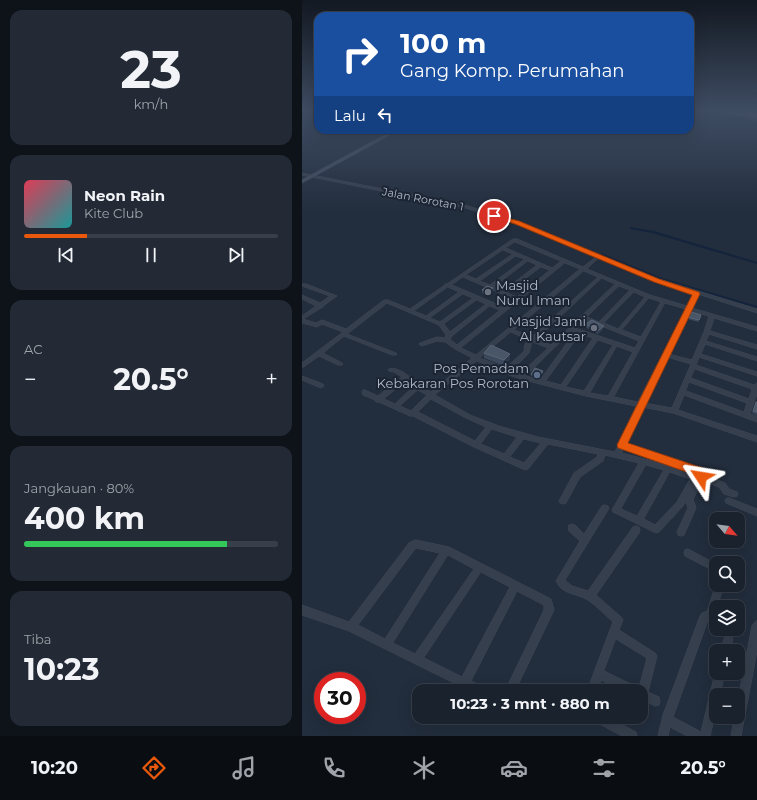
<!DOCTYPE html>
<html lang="id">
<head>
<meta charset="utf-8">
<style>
	body { margin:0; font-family:Montserrat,sans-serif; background:#232a36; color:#f1f3f6; height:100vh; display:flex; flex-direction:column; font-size:15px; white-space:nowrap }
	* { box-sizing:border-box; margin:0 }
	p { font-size:13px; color:#9fa4aa }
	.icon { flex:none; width:22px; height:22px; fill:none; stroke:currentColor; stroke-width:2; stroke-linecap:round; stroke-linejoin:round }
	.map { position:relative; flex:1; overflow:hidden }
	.sheet { display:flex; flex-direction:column; gap:10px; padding:10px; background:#0e1319; width:302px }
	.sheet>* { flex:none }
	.guide { position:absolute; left:12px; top:12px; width:380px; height:122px; border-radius:12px; box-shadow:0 4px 16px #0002,0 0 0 1px #383f4a; background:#1a4fa0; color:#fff; overflow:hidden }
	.needle { width:26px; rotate:118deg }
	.tools { position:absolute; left:407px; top:512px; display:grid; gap:8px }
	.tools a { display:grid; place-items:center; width:36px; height:36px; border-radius:8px; background:#1a222e; box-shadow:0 4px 16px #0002,0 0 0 1px #383f4a; font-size:20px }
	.speed { position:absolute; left:12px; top:672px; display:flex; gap:8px; font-size:20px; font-weight:700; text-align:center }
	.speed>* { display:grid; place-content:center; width:52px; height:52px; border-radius:50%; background:#1a222e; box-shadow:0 4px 16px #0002,0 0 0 1px #383f4a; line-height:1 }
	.speed .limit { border:6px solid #d22; background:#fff; color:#111 }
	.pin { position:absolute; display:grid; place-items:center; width:34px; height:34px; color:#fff; margin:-17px; border:2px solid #fff; border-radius:50%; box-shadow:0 1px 4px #0007 }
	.me { position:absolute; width:44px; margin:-22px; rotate:303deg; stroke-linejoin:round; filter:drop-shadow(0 0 3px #0008) }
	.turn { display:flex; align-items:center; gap:14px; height:84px; padding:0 20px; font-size:18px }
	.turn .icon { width:52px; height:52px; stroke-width:2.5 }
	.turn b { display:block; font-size:28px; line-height:34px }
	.then { display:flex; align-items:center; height:38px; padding:0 20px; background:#0003; gap:8px; font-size:15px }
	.big { font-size:30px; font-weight:700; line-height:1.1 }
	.sheet .card { flex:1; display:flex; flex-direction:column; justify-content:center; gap:6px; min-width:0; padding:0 14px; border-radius:12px; background:#232a36 }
	.sheet .dial { align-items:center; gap:0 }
	.dial b { font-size:52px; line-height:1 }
	.song { display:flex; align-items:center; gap:12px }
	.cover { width:48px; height:48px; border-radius:6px; background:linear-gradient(135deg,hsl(350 70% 55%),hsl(180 70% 35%)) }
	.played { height:4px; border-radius:2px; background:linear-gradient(90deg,#ea580c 25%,#383f4a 25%) }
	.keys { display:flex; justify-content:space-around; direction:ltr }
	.heat { display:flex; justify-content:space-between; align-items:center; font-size:22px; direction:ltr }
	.charge { height:6px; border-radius:3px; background:linear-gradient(90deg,#34c759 80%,#383f4a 0) }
	.trip { position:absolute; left:110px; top:684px; width:236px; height:40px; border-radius:12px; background:#1a222e; box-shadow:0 4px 16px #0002,0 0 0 1px #383f4a; font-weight:700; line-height:40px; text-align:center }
	.menu { display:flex; height:64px; justify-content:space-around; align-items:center; background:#0a0e12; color:#9fa4aa }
	.menu .icon { width:28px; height:28px }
	.menu .active { color:#ea580c }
	.menu b { font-size:18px; color:#f1f3f6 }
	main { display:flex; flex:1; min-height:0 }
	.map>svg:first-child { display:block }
</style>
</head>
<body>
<main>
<section class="sheet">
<div class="card dial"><b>23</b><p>km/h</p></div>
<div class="card">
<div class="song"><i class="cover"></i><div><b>Neon Rain</b><p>Kite Club</p></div></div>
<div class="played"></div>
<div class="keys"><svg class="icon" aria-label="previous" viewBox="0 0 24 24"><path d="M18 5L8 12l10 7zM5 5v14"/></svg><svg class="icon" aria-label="pause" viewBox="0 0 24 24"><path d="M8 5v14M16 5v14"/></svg><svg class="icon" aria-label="next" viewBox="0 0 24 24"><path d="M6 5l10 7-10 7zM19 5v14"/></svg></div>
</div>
<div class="card"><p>AC</p>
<div class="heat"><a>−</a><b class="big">20.5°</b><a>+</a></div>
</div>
<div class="card"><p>Jangkauan · 80%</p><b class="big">400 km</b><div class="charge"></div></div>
<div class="card"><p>Tiba</p><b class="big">10:23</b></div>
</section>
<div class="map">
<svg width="455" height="736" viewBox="0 0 455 736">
	<rect width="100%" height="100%" fill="#222d3d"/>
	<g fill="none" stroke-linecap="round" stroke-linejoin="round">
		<path fill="#14243c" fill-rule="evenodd" d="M328,227l24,4 103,31v2l-105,-31 -22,-4z
			M299,254h2l59,24 95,28v2l-97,-28 -59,-24z"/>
		<g stroke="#3f4856" stroke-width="1">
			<path id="street" d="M408,110h10l6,2 -1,1z
				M430,111l25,9v2l-26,-9z
				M0,173l166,33 45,14 146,59 98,30v4l-59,-19 -6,14 65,19v4l-43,-13 -4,13 47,14v4l-48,-15 -3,7 51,16v4l-52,-17 -4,10 56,18v4l-58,-19 -3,8 58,20 3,-2v11l-7,20 7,2v6l-73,-27 -6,15 79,26v6l-84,-29 -31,-6 -16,37 78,27 1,4 20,8 4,6 8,3 1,2 -1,2 -3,1 -10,-3 -5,-7 -16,-6 -10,18 3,9 -12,27 -3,1 -3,-1 -1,-3 11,-24 -2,-7 -3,5 -24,26 -3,1 -43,-21 -1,-2 27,-47 -34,-8 -2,6 -23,16 -14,26 -3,1 -3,-1 -1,-2 15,-28 23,-16 1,-3 -50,-10 -20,25 -3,1 -51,-23 -61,-31h-3l-31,-14h-3l-1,-2 -12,-5 -1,-3 1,-2h2l13,6 24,-19 -8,-5 -5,-1 -1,-1 1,-1c5,-2 9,1 14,3l28,20 41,-34 -17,-9 -10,-7 -8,-1 -15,5 -2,-1 -1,-1 1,-1 17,-6 8,1 1,-3 -7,-10 -52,-22 -40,31 49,19 1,1 -1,1h-4l-48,-19 -21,17 19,10 1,1 -1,1h-4l-19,-9 -17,12v-5l41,-31 -21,-8 -5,3 -15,-4v-7l14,-10 -14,-7v-4l18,8 10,-7 -28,-10v-2h4l31,12 -14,10v1l-2,1 -18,11 13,4 6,-3 24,9 38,-29h4l22,9 35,-24v-1h2l66,-45h4l66,28 13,-10 -85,-35 -45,-14 -164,-33zM213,242l46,19 -9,7 -46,-20zM201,250l10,4 -37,25 -10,-4zM214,256l9,3 -35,26 -10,-4zM297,258l56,23 39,12 -7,13 -37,-11 -63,-26zM226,261l9,4 -34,26 -9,-4zM263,263l15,6 -104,86 -15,-7zM239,267l9,3 -33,27 -10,-4zM282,271l14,6 -66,60 -18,-7zM161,277l51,22 -11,9 -11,-6 -40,-17zM300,278l13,6 -64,61 -14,-6zM317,286l11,4 -31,32 -12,-5zM146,287l11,5 -33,24 -12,-5zM332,292l11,5 -27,32 -14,-6zM161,294l10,4 -33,24 -10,-4zM347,298l12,4 -20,35 -19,-7zM175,300l9,4 -36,28 -6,-8zM363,303l21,6 -48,93 -24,-5zM188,306l10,4 -43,35 -7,-6 2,-3zM388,311l19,5 -5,16 -12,28 -24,-6zM282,319l55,22 -4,7 -60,-20zM270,331l3,1 -35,48 -14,-4zM209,332l18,8 -4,4 -1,7 -18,17 -26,-10zM278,334l13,4 -32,47 -15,-4zM296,340l15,5 -29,46 -18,-4zM231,342l15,6 -28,26 -9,-3 18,-18 2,-8zM315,346l16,6 -25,44 -18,-3zM365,357l24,7 -19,44 -28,-5zM175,361l26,11 1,1 3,1 14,5 65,17 50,10 -21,46 -77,-15 -39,-11 -29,-11 -35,-20zM393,369l57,20 -3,10 -58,-21zM104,381l8,5 -19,18 -11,-5zM387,382l58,21 -3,9 -58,-21zM116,390l9,5 -16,16 -11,-5zM129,399l35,19 20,9 -11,14 -57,-29zM190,429l25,8 -13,17 -23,-10zM222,439l17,4 -17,20 -14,-6zM322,448l73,27v1l-41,-14 -34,-9zM344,465l18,5 -27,46 -16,-7zM368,472l20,7 -13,23 -22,23 -11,-6z
				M0,376l21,8 1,2 -3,2 -19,-8z
				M427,498l28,11v7l-31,-13 -1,-2 1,-2z
				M303,505l3,1 1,2 -1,2 -43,70 7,6 16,5 45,-64 3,-1 3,1 1,3 -1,3 -43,62 25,22 2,3 -4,10 36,23 2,3 -9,36 11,5 1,4 -1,4 -4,1 -14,-7v-8h-17l-23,-11 -4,11h-10l26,-69c-8,-7 -16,-16 -25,-22 -11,-7 -26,-5 -32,-19l24,-40 -11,-10 -1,-3 1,-3 3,-1 3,1 9,9 18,-28zM314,639l31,19 -8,30 -35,-17z
				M114,540l33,7 102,52 3,11 -39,81h-10l39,-81v-5l-27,-14 -46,90 13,6 1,4h-16l-9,-3v-2l-111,-55 -47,-16v-10l47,17 60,-79zM114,548l24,5 -55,86 -27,-14 57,-76zM146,555l26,14 -59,85 -22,-11zM179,572l29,15 -48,90 -38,-19z
				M386,549l28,15v8l-31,-16 -1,-3 1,-3z
				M436,576l5,2 1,3 -1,3 -3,1 -2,-1z
				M414,584v1h8l-7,22h-1v4l-3,7 -5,2 -35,97 28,15 14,-59 1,-2v2h9l-5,22h-4v16l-6,25h-23l-17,-9 -2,9h-10l5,-21 37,-99 2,-3 5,-2z
				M455,621v30l-16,85h-10l3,-19h4v-18l14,-73 2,-3z
				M426,634l3,2 2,3 -3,12h-10l5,-15z
				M291,717h15l28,15 1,4h-15l-28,-15z"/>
		</g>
		<g stroke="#3f4856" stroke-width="1">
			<path id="secondary" d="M92,130h5l-97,53v-3z"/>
		</g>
		<use href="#street" fill="#363f4d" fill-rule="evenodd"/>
		<use href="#secondary" fill="#434e61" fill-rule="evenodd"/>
		<g stroke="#414a58" stroke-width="6" stroke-linecap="butt">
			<path id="highway-bridge" d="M419,110l36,5"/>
		</g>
		<use href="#highway-bridge" stroke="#746752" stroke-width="6"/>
	</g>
	<path fill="#3c495c" d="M191,288v4l-6,4 -5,-3v-3z
		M399,316l-3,6 -10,-3v-2z
		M283,324l18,5 -5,5 -13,-7z
		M182,353l26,6 -6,7 -20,-8z
		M241,371v2l-4,5 -8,-2v-2z
		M454,402h1v13l-5,-2z"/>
	<path fill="#2c394b" d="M191,288v4l-6,4v-4z
		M302,326l-1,3 -5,5v-3z
		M208,354v5l-6,7v-6z"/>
	<path fill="#485668" stroke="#596577" d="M185,286l6,2 -6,4 -5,-2z
		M389,312l10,3 -2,5 -11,-3z
		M290,320l12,6 -6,5 -13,-7z
		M189,345l19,9 -6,6 -20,-7z
		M233,368l8,3 -4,6 -8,-3z
		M454,402h1v10l-4,-1z"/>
	<linearGradient id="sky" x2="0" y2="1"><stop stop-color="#131922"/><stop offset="0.52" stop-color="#3e4c62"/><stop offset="1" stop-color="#3e4c62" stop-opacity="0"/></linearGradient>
	<rect width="455" height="213" fill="url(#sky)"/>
	<path fill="#ea580c" stroke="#983908" d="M189,214l28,7 140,58 40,13 1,2 -72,149 75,25 4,9 -2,3 -4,2 -4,-2 -2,-5 -77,-27 -1,-3 75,-150 -38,-13 -139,-58 -24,-7z"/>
	<g fill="#6b7280" stroke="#1b2432" stroke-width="1.5">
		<circle cx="186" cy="292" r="4"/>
		<circle cx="292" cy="328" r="4"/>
	</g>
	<circle fill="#5c6f8a" stroke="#1b2432" stroke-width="1.5" cx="235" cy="375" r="4"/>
	<g text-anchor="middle" stroke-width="4" stroke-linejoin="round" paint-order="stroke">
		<g font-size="11" fill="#b1bac9" stroke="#1b2432">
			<text transform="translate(121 199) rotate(11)" y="4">Jalan Rorotan 1</text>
		</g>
		<g font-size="13" fill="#b1bac9" stroke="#1b2432" text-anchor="end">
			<text x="194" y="290" text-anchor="start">Masjid<tspan x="194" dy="15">Nurul Iman</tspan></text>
			<text x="284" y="326">Masjid Jami<tspan x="284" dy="15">Al Kautsar</tspan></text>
			<text x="227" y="373">Pos Pemadam<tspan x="227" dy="15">Kebakaran Pos Rorotan</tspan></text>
		</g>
	</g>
</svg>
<div class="tools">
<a><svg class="needle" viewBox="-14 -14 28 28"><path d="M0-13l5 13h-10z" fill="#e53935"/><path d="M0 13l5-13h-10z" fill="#9fa4aa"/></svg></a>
<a><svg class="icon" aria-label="search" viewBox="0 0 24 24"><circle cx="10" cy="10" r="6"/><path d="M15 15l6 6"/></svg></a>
<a><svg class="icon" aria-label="layers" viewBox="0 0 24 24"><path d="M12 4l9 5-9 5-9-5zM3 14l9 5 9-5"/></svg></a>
<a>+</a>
<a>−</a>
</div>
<div class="speed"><div class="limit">30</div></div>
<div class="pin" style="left:192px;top:216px;background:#d93025"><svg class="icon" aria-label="arrive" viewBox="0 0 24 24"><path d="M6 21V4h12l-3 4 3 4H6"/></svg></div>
<svg class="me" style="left:399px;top:477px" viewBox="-20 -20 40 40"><path d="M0-17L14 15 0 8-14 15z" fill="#ea580c" stroke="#fff" stroke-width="4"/></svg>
<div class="trip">10:23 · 3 mnt · 880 m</div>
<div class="guide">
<div class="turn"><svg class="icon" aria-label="right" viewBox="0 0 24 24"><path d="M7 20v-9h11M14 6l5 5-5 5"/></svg><div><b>100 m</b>Gang Komp. Perumahan</div></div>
<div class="then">Lalu<svg class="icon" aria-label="left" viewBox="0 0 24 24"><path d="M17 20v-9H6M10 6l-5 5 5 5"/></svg></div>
</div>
</div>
</main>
<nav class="menu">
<b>10:20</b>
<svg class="icon active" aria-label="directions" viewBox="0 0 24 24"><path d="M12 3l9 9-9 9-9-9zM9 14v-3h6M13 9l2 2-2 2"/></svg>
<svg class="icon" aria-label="music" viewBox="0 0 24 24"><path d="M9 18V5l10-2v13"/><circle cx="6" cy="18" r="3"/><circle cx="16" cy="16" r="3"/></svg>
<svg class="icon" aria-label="phone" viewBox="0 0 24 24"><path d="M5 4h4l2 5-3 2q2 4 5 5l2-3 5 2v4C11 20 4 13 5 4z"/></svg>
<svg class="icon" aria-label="climate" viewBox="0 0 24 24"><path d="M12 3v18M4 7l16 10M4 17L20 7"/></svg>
<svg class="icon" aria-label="car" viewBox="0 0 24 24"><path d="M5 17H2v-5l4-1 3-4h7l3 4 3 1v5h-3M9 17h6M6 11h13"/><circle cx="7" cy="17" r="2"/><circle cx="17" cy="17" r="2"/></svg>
<svg class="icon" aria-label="filters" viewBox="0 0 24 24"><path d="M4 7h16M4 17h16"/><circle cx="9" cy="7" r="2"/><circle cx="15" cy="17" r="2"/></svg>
<b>20.5°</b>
</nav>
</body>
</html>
